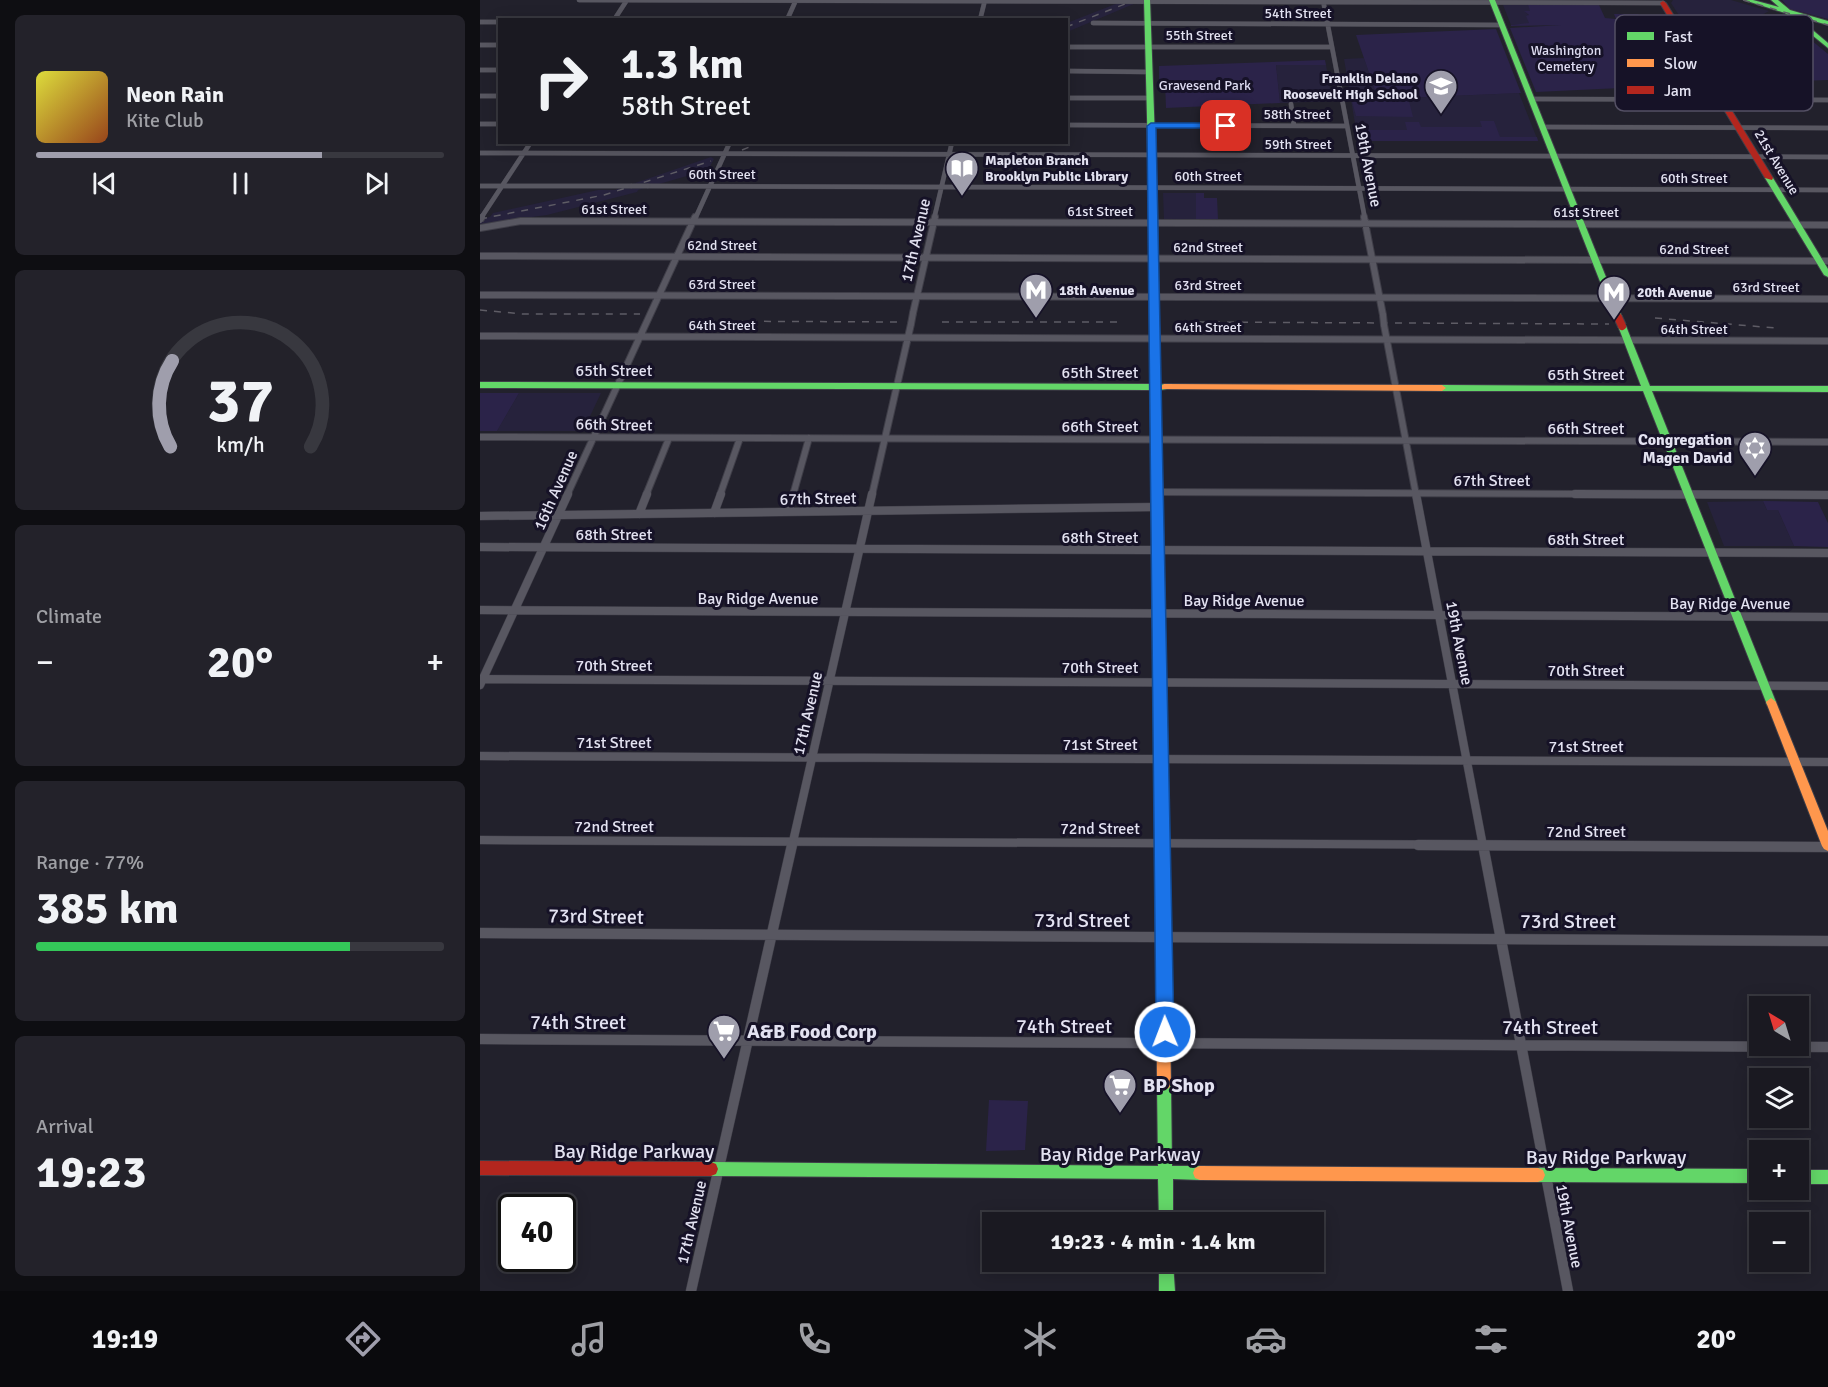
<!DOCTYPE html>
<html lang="en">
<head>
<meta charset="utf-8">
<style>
	body { margin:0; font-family:Signika,sans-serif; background:#23222a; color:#f1f3f6; height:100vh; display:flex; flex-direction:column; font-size:22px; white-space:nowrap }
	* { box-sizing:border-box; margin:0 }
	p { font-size:20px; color:#9fa0a5 }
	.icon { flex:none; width:33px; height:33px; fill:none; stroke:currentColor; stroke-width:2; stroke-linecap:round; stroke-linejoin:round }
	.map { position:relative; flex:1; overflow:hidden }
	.sheet { display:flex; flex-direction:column; gap:15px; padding:15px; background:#0e0e12; width:480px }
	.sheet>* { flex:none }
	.guide { position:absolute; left:18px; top:18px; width:570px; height:126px; border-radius:0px; box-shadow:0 3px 15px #0003,0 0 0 2px #38383f; background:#1a1921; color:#f1f3f6; overflow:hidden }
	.needle { width:39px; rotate:322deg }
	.controls { position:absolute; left:1269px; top:996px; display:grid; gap:12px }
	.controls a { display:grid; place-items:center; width:60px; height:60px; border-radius:0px; background:#1a1921; box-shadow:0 3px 15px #0003,0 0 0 2px #38383f; font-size:30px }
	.speed { position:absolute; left:18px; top:1194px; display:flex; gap:12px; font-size:30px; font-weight:700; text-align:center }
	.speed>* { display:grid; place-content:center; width:78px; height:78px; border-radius:50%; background:#1a1921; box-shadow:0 3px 15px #0003,0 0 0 2px #38383f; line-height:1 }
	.speed .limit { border:3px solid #111; border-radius:9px; background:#fff; color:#111 }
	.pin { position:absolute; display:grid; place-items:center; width:51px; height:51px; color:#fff; margin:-26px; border-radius:12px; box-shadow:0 3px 9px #0006 }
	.me { position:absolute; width:66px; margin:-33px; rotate:359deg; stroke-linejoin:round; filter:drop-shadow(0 0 4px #0008) }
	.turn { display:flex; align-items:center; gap:21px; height:126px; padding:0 24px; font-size:27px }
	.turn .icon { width:78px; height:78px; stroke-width:2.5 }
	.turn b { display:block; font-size:42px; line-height:51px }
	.big { font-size:45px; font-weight:700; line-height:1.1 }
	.sheet .card { flex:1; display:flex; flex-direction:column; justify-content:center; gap:9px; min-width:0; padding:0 21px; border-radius:9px; background:#23222a }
	.sheet .dial { align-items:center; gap:0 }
	.dial svg { height:156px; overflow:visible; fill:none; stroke:#38383f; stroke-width:7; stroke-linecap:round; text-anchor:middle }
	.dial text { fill:#f1f3f6; stroke:none }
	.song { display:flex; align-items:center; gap:18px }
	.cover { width:72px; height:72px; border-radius:9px; background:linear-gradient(135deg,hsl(60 70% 55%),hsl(20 70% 35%)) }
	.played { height:6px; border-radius:3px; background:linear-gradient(90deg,#9f9eac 70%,#38383f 70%) }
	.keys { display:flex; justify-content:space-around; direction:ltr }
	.heat { display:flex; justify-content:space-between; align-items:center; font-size:33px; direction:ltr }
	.charge { height:9px; border-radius:4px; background:linear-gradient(90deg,#34c759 77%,#38383f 0) }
	.trip { position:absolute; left:502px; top:1212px; width:342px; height:60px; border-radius:0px; background:#1a1921; box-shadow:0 3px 15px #0003,0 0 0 2px #38383f; font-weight:700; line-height:60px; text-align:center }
	.tabs { display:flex; height:96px; justify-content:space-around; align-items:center; background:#0a0a0d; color:#9fa0a5 }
	.tabs .icon { width:42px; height:42px }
	.tabs .current { color:#9f9eac }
	.tabs b { font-size:27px; color:#f1f3f6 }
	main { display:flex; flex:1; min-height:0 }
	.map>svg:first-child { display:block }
</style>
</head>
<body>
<main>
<section class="sheet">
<div class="card">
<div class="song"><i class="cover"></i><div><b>Neon Rain</b><p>Kite Club</p></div></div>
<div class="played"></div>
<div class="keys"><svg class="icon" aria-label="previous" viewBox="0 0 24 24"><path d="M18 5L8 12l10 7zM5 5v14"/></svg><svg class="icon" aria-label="pause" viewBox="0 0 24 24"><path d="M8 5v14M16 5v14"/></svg><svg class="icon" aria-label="next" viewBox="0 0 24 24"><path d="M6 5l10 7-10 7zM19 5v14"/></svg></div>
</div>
<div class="card dial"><svg viewBox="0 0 100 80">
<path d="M14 69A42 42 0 1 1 86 69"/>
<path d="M14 69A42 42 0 0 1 15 25" stroke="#9f9eac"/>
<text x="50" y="56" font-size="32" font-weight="700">37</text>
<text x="50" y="72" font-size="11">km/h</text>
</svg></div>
<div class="card"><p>Climate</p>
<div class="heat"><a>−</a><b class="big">20°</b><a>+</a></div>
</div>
<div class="card"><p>Range · 77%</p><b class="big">385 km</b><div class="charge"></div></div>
<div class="card"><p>Arrival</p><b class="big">19:23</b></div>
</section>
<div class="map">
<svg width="1348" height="1291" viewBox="0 0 1348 1291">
	<rect width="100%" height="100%" fill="#22212c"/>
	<path fill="#26223c" d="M1193,0h58l38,11 -9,5 -78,4 -11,-17z
		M638,3h18l-69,29v-9z
		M1023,5h25l3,6h-6l4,5 1,8 -19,1z
		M884,58l14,41 141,-6 19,48h-180l-14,-82z
		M796,65h50l6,36 -52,2z
		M231,157l3,2 -6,11 -70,20 -1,2 -90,23 -67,9v-5l10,-2 3,-4 105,-23h17z
		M683,193h33v26h-32z
		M39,393h82l-18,38h-86z
		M1283,501l4,9h11l16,36h-70l-17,-44z"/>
	<path fill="#2b2349" d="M1302,0h46v19l-38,-10z
		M1048,5h71l6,13 11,1 -2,-5h24l5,8 25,-1 37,63 -169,8 -26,-64 52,-3 -51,1v-1l18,-2 -3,-7 3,-1 -5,-4h6z
		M1302,16l46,38v26l-108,4 -39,-63z
		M1016,29l25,64 -143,6 -22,-64z
		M845,60l1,5h-50l4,38 -114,5 -1,-25h-6v-17z
		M872,101h57l4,16 -57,-1z
		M1000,121h14l6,16h37l1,4h-180l-2,-11h51l-2,-8h14l2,5h61z
		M716,193h8v5h13l1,21h-22z
		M0,393h39l-22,38h-17z
		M1283,501l55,1 10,21v24l-34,-1 -16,-36h-11z
		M509,1100l39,1 -3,49 -39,1z"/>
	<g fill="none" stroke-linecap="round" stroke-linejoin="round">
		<g stroke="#3f3e48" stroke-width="5">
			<path id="street-far3" d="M99,0l1084,3
				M843,0l42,219
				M134,20l13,-20
				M136,20h167
				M307,20l9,-20
				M500,20l5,-20
				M0,22h20
				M613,23l409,2
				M0,45h20
				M586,47h266
				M0,70h20
				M586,71l84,1
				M0,96h20
				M586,98h84
				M1052,99l296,1
				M811,104l3,22
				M0,124h20
				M586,125l281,1
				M1063,127l285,1
				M0,153l1348,4
				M0,186h151
				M168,186l1180,4
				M3,215l48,-73
				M215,219l35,-77
				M454,219l18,-77"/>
		</g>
		<g stroke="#3f3e48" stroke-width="8">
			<path id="street-far2" d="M884,217l19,98
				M0,228l41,-7 1307,4
				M0,256l1348,5
				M0,295l1348,4
				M433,313l22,-96
				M904,325l32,170
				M0,336l1348,5
				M0,437l1348,5
				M677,492l671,3
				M87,495l128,-278
				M166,495l23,-57
				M240,495l20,-57
				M313,495l16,-57
				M392,495l39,-171"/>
		</g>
		<g stroke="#3f3e48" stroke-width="9">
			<path id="street-far1" d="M936,494l67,352
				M1095,494l253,1
				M308,512l5,-18
				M234,513l7,-19
				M159,514l8,-20
				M0,516l677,-9
				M0,547l1348,6
				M0,610l1348,7
				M0,679l1348,7
				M0,685l88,-191
				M0,756l1348,6
				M0,840l1227,6
				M312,846l80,-352"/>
		</g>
		<g stroke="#3f3e48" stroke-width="11">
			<path id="street" d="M938,845l410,2
				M1003,845l85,446
				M0,933l1348,8
				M0,1039l1348,8
				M211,1291l101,-446"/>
		</g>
		<g stroke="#3f3e48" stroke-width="2">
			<path id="fast" d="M664,0h6l7,196 3,188 7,1 1,2 -1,2 -7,1 4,302 -1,3 -4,1 -5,-4 -3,-302 -671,-2v-6l671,2 -2,-188z
				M1009,0h6l127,317 -1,2h-6l-1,-2z
				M1264,0h9l26,7 -8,-7h7l12,10 38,11v4l-32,-9 32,27v5l-43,-35z
				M1286,176l7,2 55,91v8l-4,-2 -59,-97z
				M1139,324h3l4,2 24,60h178v6l-176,-1 124,311 -1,3h-8l-1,-3 -123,-311h-201l-4,-3 4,-3 199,1 -23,-60z
				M684,1078l5,2 2,4 1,82h28l5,2 2,5 -2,5 -5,2 -27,-1v43h-14l-1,-43 -447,-3 -5,-2 -2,-5 2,-5 5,-2 447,4 -1,-82 2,-4z
				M1058,1168l222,1v14l-222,-1 -5,-2 -2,-5 2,-5z
				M1318,1170h30v14h-30z
				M679,1262h14l2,29h-16z"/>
		</g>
		<g stroke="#3f3e48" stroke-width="2">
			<path id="slow" d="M684,384l278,1 4,3 -4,3 -281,-2 -1,-2z
				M679,688l5,4 7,392 -2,4 -5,2 -5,-2 -2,-4 -3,-392z
				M1291,698l5,4 52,129v20l-4,-2 -2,-3 -56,-144z
				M720,1166l338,2 5,2 2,5 -2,5 -5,2 -338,-2 -5,-2 -2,-5 2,-5z"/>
		</g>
		<g stroke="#3f3e48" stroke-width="2">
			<path id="jam" d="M1183,1l3,2 107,175 -1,2 -7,-2 -105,-175z
				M0,1161l231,1 5,2 2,5 -2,5 -5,2 -231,-1z"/>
		</g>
		<use href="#street-far3" stroke="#585761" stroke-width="4.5"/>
		<use href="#street-far2" stroke="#585761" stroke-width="6"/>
		<use href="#street-far1" stroke="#585761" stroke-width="8"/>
		<use href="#street" stroke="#585761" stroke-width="10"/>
		<use href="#fast" fill="#63d668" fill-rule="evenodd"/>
		<use href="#slow" fill="#ff974d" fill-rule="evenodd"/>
		<use href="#jam" fill="#b3261e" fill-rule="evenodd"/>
		<path stroke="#5e5c65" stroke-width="1.5" stroke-dasharray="7 7" stroke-linecap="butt" d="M1263,0l85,25
			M586,27l59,-23
			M262,150l20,-8
			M0,219l124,-24 107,-34
			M0,310l43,4h117
			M1175,318l121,10
			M214,321l205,1
			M462,322h176
			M705,322l424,2"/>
		<g stroke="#3f3e48" stroke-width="5" stroke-linecap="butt">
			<path id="street-bridge-far1" d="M151,186h17
				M1,219l2,-4"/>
		</g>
		<g stroke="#3f3e48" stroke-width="8" stroke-linecap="butt">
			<path id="street-bridge" d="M0,220l2,-3
				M903,315l1,10
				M431,324l2,-11"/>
		</g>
		<g stroke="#3f3e48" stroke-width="10" stroke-linecap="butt">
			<path id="jam-bridge" d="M1138,317l4,9"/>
		</g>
		<use href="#street-bridge-far1" stroke="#585761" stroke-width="4.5"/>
		<use href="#street-bridge" stroke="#585761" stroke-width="6"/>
		<use href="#jam-bridge" stroke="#b3261e" stroke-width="8"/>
	</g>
	<path fill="#1a73e8" stroke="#114b97" stroke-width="1.5" d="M746,123l5,3 -1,2h-74l18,904 -3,6 -6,2 -6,-2 -3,-6 -9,-906 4,-3z"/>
	<defs>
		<g id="school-pin" transform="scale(1.725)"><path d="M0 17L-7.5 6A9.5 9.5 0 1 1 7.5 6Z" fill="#9f9eac" stroke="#161227"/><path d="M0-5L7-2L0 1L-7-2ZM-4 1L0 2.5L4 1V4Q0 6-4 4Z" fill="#fff"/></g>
		<g id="library-pin" transform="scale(1.725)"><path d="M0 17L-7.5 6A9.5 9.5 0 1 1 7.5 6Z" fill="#9f9eac" stroke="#161227"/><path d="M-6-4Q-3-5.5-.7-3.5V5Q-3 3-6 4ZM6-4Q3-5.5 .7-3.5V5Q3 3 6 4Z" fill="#fff"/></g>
		<g id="metro-pin" transform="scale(1.725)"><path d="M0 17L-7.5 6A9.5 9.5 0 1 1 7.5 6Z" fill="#9f9eac" stroke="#161227"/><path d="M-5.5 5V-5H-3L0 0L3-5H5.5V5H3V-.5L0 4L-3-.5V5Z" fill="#fff"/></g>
		<g id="synagogue-pin" transform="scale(1.725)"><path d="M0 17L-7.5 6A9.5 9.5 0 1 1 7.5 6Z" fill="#9f9eac" stroke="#161227"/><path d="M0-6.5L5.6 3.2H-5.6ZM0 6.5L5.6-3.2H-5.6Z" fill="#fff"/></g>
		<g id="supermarket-pin" transform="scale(1.725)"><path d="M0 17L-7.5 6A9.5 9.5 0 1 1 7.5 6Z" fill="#9f9eac" stroke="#161227"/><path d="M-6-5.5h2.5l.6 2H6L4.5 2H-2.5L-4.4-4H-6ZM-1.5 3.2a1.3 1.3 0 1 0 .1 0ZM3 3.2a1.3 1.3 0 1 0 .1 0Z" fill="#fff"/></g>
	</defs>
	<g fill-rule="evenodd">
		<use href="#school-pin" x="961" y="86"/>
		<use href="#library-pin" x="482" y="168"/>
		<use href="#metro-pin" x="556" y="290"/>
		<use href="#metro-pin" x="1134" y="292"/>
		<use href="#synagogue-pin" x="1275" y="448"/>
		<use href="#supermarket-pin" x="244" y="1031"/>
		<use href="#supermarket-pin" x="640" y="1085"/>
	</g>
	<g text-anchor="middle" stroke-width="6" stroke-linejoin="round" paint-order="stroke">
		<g font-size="14" fill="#e3e2f1" stroke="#161227">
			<text x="818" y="18">54th Street</text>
			<text x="719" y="40">55th Street</text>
			<text x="817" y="119">58th Street</text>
			<text x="818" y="149">59th Street</text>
			<text transform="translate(1297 162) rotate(59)" y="5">21st Avenue</text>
			<text x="242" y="179">60th Street</text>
			<text x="728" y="181">60th Street</text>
			<text x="1214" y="183">60th Street</text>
			<text x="134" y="214">61st Street</text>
			<text x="620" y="216">61st Street</text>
			<text x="1106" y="217">61st Street</text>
			<text x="242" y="250">62nd Street</text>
			<text x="728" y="252">62nd Street</text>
			<text x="1214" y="254">62nd Street</text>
			<text x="242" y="289">63rd Street</text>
			<text x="728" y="290">63rd Street</text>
			<text x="1286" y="292">63rd Street</text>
			<text x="242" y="330">64th Street</text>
			<text x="728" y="332">64th Street</text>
			<text x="1214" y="334">64th Street</text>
		</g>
		<g font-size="14" fill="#dedcf1" stroke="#161227">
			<text x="1086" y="55">Washington<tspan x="1086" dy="16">Cemetery</tspan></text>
			<text x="725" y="90">Gravesend Park</text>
		</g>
		<g font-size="14" font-weight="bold" fill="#e3e2f1" stroke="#161227" text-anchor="start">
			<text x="938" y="83" text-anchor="end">Franklin Delano<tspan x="938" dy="16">Roosevelt High School</tspan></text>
			<text x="505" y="165">Mapleton Branch<tspan x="505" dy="16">Brooklyn Public Library</tspan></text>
			<text x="579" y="295">18th Avenue</text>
			<text x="1157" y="297">20th Avenue</text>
		</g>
		<g font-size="16" fill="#e3e2f1" stroke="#161227">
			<text transform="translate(889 165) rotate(79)" y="6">19th Avenue</text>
			<text transform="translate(435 240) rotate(-77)" y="6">17th Avenue</text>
			<text x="134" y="376">65th Street</text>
			<text x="620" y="378">65th Street</text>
			<text x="1106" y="380">65th Street</text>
			<text transform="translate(134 424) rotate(1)" y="6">66th Street</text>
			<text x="620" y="432">66th Street</text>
			<text x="1106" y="434">66th Street</text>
			<text x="1012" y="486">67th Street</text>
			<text transform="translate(75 490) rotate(-66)" y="6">16th Avenue</text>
			<text transform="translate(338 498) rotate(-1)" y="6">67th Street</text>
			<text x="134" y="540">68th Street</text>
			<text x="620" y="543">68th Street</text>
			<text x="1106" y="545">68th Street</text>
			<text x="278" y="604">Bay Ridge Avenue</text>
			<text x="764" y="606">Bay Ridge Avenue</text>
			<text x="1250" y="609">Bay Ridge Avenue</text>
			<text transform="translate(980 643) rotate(79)" y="6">19th Avenue</text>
			<text x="134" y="671">70th Street</text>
			<text x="620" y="673">70th Street</text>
			<text x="1106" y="676">70th Street</text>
			<text transform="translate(327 713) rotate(-77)" y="6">17th Avenue</text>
			<text x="134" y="748">71st Street</text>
			<text x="620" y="750">71st Street</text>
			<text x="1106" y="752">71st Street</text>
			<text x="134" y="832">72nd Street</text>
			<text x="620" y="834">72nd Street</text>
			<text x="1106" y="837">72nd Street</text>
			<text transform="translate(211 1222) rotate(-77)" y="6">17th Avenue</text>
			<text transform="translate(1090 1226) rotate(79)" y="6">19th Avenue</text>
		</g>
		<g font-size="16" font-weight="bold" fill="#e3e2f1" stroke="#161227" text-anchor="end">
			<text x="1252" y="445">Congregation<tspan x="1252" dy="18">Magen David</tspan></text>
		</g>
		<g font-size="20" fill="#e3e2f1" stroke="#161227">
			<text transform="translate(116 916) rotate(1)" y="7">73rd Street</text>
			<text x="602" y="927">73rd Street</text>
			<text x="1088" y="928">73rd Street</text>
			<text x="98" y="1029">74th Street</text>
			<text x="584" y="1033">74th Street</text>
			<text x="1070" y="1034">74th Street</text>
			<text x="154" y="1158">Bay Ridge Parkway</text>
			<text x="640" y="1161">Bay Ridge Parkway</text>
			<text x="1126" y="1164">Bay Ridge Parkway</text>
		</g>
		<g font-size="20" font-weight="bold" fill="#e3e2f1" stroke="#161227" text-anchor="start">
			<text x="267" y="1038">A&amp;B Food Corp</text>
			<text x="663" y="1092">BP Shop</text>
		</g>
	</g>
	<rect x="1135" y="15" width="198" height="96" rx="9" fill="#161227" stroke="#545064" stroke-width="1.5"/>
	<rect x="1147" y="32" width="27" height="8" fill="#63d668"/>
	<rect x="1147" y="59" width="27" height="8" fill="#ff974d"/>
	<rect x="1147" y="86" width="27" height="8" fill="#b3261e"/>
	<g font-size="16" fill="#e3e2f1">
		<text x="1184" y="42">Fast</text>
		<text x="1184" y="69">Slow</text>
		<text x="1184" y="96">Jam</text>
	</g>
</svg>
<div class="controls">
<a><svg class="needle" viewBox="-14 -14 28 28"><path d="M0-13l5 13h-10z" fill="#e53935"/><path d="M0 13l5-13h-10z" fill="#9fa0a5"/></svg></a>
<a><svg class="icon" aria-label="layers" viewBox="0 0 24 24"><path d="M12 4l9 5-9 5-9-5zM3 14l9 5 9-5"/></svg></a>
<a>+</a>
<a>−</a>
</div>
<div class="speed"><div class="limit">40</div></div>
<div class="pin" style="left:746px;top:126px;background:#d93025"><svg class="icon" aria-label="arrive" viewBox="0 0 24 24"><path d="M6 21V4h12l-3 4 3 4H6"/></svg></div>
<svg class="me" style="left:685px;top:1032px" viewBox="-20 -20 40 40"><circle r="17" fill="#1a73e8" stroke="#fff" stroke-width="3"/><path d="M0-11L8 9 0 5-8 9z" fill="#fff"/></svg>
<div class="trip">19:23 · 4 min · 1.4 km</div>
<div class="guide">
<div class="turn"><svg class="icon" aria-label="right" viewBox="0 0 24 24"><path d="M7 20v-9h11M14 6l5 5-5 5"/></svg><div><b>1.3 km</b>58th Street</div></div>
</div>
</div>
</main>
<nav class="tabs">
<b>19:19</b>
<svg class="icon current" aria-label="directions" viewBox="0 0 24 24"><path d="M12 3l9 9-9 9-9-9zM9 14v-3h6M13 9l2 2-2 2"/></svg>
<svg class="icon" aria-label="music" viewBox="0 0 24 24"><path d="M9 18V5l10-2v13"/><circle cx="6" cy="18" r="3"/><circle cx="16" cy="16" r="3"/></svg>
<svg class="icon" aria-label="phone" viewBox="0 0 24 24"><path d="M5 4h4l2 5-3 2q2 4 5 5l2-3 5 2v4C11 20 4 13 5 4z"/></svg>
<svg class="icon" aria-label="climate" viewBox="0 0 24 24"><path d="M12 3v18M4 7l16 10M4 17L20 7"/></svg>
<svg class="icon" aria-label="car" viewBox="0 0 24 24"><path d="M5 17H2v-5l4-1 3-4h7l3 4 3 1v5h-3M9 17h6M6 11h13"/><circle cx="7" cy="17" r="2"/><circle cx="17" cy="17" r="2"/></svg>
<svg class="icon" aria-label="filters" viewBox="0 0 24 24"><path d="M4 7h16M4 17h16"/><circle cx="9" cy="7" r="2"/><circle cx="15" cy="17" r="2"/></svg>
<b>20°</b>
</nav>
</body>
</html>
